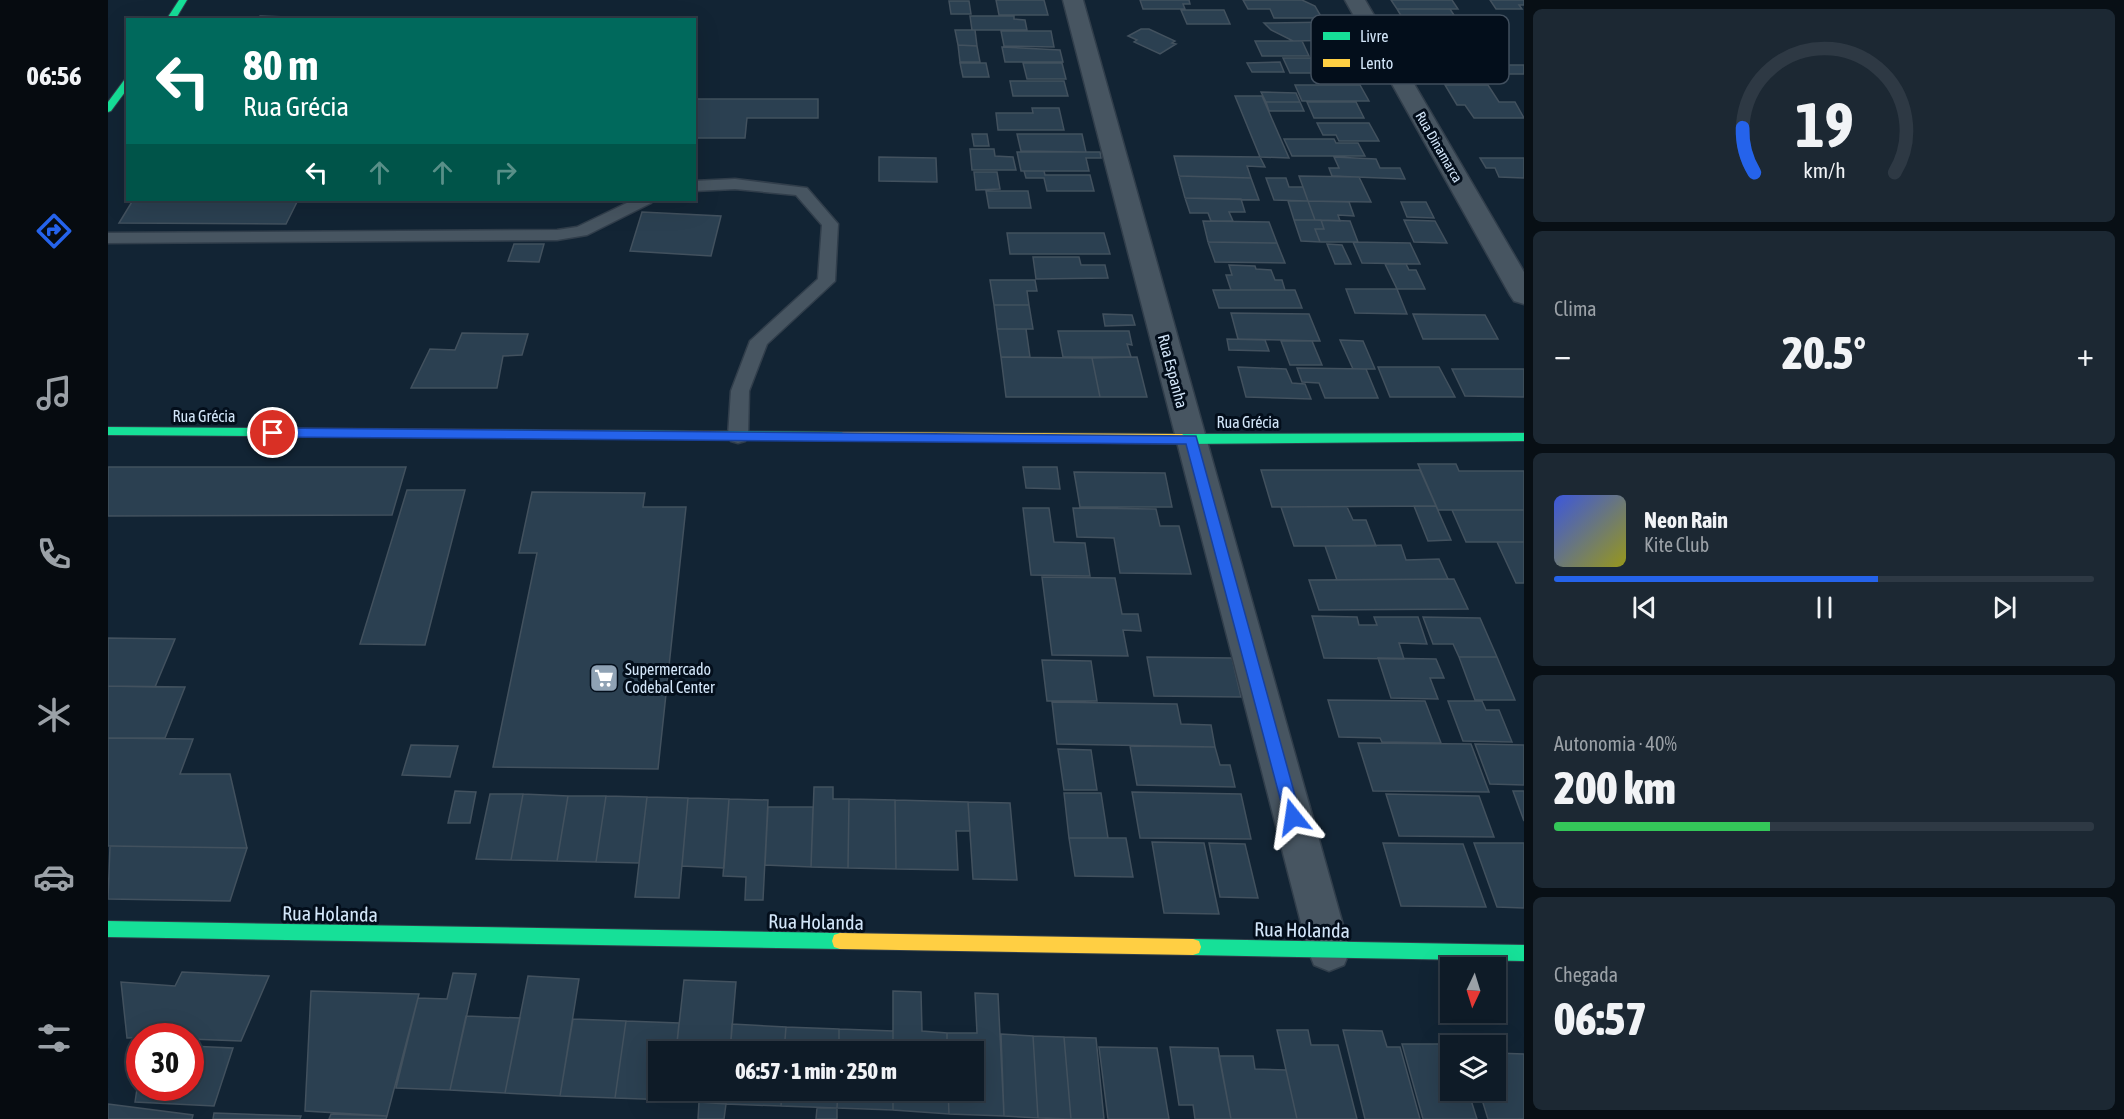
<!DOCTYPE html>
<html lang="pt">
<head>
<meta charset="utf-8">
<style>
	body { margin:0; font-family:"Asap Condensed",sans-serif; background:#1c2833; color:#f1f3f6; height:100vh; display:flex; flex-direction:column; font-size:22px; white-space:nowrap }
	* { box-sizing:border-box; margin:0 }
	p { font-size:20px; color:#9ba1a7 }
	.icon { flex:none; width:33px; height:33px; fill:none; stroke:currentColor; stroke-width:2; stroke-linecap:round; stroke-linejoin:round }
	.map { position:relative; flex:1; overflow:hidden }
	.side { display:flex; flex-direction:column; gap:9px; padding:9px; background:#080f15; width:600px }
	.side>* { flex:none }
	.banner { position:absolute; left:18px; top:18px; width:570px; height:183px; border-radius:0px; box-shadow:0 6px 24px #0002,0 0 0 2px #2e3944; background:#00695c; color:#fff; overflow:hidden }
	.needle { width:39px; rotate:184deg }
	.controls { position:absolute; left:1332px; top:957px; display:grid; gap:12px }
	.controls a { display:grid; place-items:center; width:66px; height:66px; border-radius:0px; background:#0e1b27; box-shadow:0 6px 24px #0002,0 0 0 2px #2e3944; font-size:30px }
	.speed { position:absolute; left:18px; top:1023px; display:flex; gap:12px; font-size:30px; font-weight:700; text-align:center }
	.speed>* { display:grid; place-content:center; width:78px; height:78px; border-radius:50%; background:#0e1b27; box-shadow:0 6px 24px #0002,0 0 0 2px #2e3944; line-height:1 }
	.speed .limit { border:9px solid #d22; background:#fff; color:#111 }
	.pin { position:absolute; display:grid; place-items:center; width:51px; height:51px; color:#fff; margin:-26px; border:3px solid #fff; border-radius:50%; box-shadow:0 2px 6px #0007 }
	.me { position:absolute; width:66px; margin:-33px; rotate:345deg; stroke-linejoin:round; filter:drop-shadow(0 0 4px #0008) }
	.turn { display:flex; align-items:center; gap:21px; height:126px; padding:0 18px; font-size:27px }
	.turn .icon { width:78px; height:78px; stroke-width:2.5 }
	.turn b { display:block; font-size:42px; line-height:51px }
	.lanes { display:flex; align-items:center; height:57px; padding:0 18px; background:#0003; justify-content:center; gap:30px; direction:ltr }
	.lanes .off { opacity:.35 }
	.big { font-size:45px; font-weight:800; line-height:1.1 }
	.side .widget { flex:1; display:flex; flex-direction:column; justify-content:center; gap:9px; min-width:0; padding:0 21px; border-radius:9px; background:#1c2833 }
	.side .dial { align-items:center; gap:0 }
	.dial svg { height:156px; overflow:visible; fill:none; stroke:#2e3944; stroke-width:7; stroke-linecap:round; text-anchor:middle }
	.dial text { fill:#f1f3f6; stroke:none }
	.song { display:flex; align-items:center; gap:18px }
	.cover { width:72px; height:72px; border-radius:9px; background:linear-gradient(135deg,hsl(230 70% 55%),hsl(60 70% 35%)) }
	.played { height:6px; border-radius:3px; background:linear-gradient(90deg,#2563eb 60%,#2e3944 60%) }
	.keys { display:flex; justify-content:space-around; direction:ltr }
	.heat { display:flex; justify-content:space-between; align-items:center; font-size:33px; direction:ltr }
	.charge { height:9px; border-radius:4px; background:linear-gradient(90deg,#34c759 40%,#2e3944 0) }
	.trip { position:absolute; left:540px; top:1041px; width:336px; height:60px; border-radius:0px; background:#0e1b27; box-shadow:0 6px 24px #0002,0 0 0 2px #2e3944; font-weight:800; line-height:60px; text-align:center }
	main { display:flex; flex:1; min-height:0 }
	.menu { display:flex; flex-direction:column; width:108px; justify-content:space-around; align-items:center; background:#060b10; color:#9ba1a7 }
	.menu .icon { width:42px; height:42px }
	.menu .current { color:#2563eb }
	.menu b { font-size:27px; color:#f1f3f6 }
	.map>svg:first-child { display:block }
</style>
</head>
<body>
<main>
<nav class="menu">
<b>06:56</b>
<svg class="icon current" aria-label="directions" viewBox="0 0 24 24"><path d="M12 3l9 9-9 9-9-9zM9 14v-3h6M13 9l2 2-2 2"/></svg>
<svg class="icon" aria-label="music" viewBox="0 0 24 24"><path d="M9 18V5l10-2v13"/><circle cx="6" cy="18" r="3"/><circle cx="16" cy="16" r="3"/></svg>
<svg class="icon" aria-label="phone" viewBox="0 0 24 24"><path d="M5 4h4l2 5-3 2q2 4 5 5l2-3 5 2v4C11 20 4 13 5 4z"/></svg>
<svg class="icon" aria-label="climate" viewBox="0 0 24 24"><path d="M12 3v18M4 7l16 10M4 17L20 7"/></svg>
<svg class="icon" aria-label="car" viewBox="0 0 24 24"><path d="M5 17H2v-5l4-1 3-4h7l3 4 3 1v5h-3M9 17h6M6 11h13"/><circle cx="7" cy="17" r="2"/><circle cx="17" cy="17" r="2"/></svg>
<svg class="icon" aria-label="filters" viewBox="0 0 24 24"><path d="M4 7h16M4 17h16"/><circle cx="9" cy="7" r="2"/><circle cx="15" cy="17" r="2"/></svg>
</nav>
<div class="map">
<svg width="1416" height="1119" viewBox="0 0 1416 1119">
	<rect width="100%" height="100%" fill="#122434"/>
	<path fill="#2b4051" stroke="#42515e" stroke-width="1.5" d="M888,0h48l4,15h-49z
		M1032,0h49l1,4h-7l2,5h-42z
		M1135,0h59l13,6 7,12h-48l-4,-9h-22z
		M1283,0h61l6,9h-61z
		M1382,0h34v5h-5l3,4h-26z
		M841,1h20l2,13h-20z
		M1289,9h53l10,15h-54z
		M1073,10h43l6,14h-43z
		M152,16l83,3 -86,1z
		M862,16h44v3l11,1 2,10h-55z
		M1225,22l10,18 -50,1 -22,-11 -7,-7z
		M1033,29h8l26,12 -3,2 4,1 -16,10 -26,-12 3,-2 -9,-4z
		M847,30h20l2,16 -19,-1z
		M893,31h50l3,16 -50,-1z
		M1147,41h47l7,15h-47z
		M850,45l19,1 3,16h-20z
		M894,47l58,3 3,12h-58z
		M1208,55h29l6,18h-61l-7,-15h34z
		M1375,56l5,9h36v9h-86l-6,-11h26l-5,-6z
		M1172,62l4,10h-32l-5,-9z
		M852,63h26l3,14h-26z
		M915,63h39l4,16h-39z
		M902,81h54l4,15h-55z
		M1187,85h65l9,16h-67z
		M1337,85h43l11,17h16l9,16h-50l-9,-13h-8z
		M1153,92l35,1 4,9h-34z
		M1127,96h27l27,62 -29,-1z
		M586,99h124v19h-71l-2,20h-51z
		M1158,102h34l4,9h-35z
		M1199,102h49l8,16h-50z
		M924,108h27l5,22h-66l-2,-17h37z
		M1209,123h52l10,18h-40l-3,-6h-13z
		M864,134h15l2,12h-15z
		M909,134h65l4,18 -65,-1z
		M1176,139h50l2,4h22l7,13h-73z
		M862,149h24l1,7 18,1 3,13h-44z
		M909,152h83l1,6h-15l3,13h-68z
		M1066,156l86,1 5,10 -18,-1 4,12 -72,-2z
		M771,157l57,1 1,24 -58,-1z
		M1226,157l42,2 4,9h20l5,11 -73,-3 -3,-8h10z
		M1372,158h44v20l-25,-1 -4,-9h-9z
		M916,171h20l1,4h45l4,16h-47l-3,-13h-18z
		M866,172h23l3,17 -24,1z
		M1071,176l72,2 8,22 -74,-2z
		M1191,176l60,1 12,25 -63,-1z
		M1158,178h20l3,9h14l5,14 -34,-1z
		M878,191h42l3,17h-42z
		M1077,198l56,1 4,13h-16l4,9h-22l-3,-8h-18z
		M25,200h165l-12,24 -167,-1z
		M1180,201h20l7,19h-21z
		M1200,201l41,1 5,14 -16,-1 2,6 -25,-1z
		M1293,202h25l8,16 -27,-1z
		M534,212l79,4 -10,40 -81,-5z
		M1186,220h27l3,9h-9l5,13 -19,-1z
		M1213,220l29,1 8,21h-38l-5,-13h9z
		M1296,220l31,1 12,22 -33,-1z
		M1095,221l66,1 8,21 -69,-1z
		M899,233h97l6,21h-100z
		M1100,242l69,1 8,20 -70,-1z
		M1245,242l57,1 10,21 -58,-1z
		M406,244h30l-5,18 -31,-1z
		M1219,244l15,1 9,19h-16z
		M925,257h46l2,8h24l3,13 -72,1z
		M1277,264h21l3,6h7l9,19h-28z
		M1121,265l26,1 1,3 15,1 4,10h7l3,10h-54l-5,-15h6z
		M882,280h45l2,11h-10l2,14h-35z
		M1238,289h51l10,25 -52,-1z
		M1105,290h82l7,18h-83z
		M886,305h35l4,24h-36z
		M1123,313l78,1 11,27 -82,-2z
		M995,314l29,1 3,10 -30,1z
		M1305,314l72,1 13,24h-75z
		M889,329h29l4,28h-29z
		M950,331h71l3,14 -5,-1 4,13h-68z
		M354,333l66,1 -6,21 -19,1 -6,32h-86l19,-39 25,1z
		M1119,339l38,1 4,11 -40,-1z
		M1232,340l23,1 12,28h-22z
		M1173,341h31l10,24h-32z
		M893,357l91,1 8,39h-94z
		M1029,357l10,40h-47l-8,-39z
		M1130,367l48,2 6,14 13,1 6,15 -65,-2z
		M1270,367h61l16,30h-65z
		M1189,368l69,1 12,29h-53l-6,-15 -17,-1z
		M1344,369h72v28l-59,-1z
		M1310,464h38l3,7h65v39h-86z
		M0,467h298l-14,48 -284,1z
		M915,467h34l3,22 -34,-1z
		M1153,470h159l16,36 -164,1z
		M966,472l91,1 7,34h-92z
		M299,490h58l-40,155 -65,-1z
		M424,492l113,1 -2,14h43l-28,262 -165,-2 44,-214h-18z
		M1306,506h22l15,34 -23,1z
		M1173,507h66l6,13h13l10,26h-82z
		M915,508h26l5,34 31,1 5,33 -59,-1z
		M965,508l83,1 4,17h19l12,48 -71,-1 -6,-35 -37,-1z
		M1344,510h72v32h-58z
		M1389,542h27v41h-8z
		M1293,545l5,15 33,-1 9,20 -111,1 -12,-34z
		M934,577l73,1 7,36h16l3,17 -18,-1 5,26 -76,-1z
		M1346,579l14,30 -149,1 -10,-30z
		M1204,616l45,1 2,8h18l-3,-8h44l9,27 -28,-1 5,16 -80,-1z
		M1315,617l57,1 17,39h-38l-6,-13h-20z
		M0,638l67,1 -20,48 -47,-1z
		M1039,657l85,1 9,39 -87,-1z
		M1351,657h38l18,43h-40z
		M1270,658l58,1 8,19h-14l8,21 -47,-1z
		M934,660l49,1 6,40h-50z
		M0,686l77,1 -20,51h-57z
		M1220,700l97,1 16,42 -59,-1 -2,-4 -41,-1z
		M1340,701h34l4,9h13l13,32 -49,-1z
		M944,702l125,2 4,20 30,1 4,22 -158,-3z
		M0,738l85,1 -13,35h50l17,74 -139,-2z
		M1250,743l113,1 18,48 -116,-1z
		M1367,744l49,1v40l-34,-1z
		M303,745l47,1 -8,31 -48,-2z
		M1022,746l85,1 5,18h10l5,22 -98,-2z
		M950,749l33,1 6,40h-33z
		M706,787h19v12h16l-1,69 -37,-1z
		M347,791l21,1 -6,31h-22z
		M1405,791h11v30z
		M1024,792l109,2 10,45 -111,-1z
		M956,793h37l7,45h-39z
		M382,794h33l-12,66 -35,-1z
		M415,794l45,2 -11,65 -46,-1z
		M1278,794l93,2 15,41 -95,-1z
		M460,796h38l-10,66 -39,-1z
		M498,796l41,1 -8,66 -43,-1z
		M539,797l41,1 -9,100 -44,-1z
		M580,798l41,1 -5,69 -42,-2z
		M621,799l39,1 -5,100h-18l1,-23 -23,-1z
		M741,799l46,1 1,69 -48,-1z
		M787,800l73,2 2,29h-14l2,39 -62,-1z
		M860,802l42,1 7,77 -44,-1z
		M660,807h45l-2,60 -46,-2z
		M961,838h57l7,39 -58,-1z
		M1044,842l52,1 15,71 -55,-1z
		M1101,843l36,1 13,54 -38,-1z
		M1275,843l80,1 23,63 -85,-1z
		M1366,843h50v65l-27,-1z
		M2,846l137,2 -17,53 -122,-2z
		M74,972l87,4 -28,65 -51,-2v-3l-63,2 -6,-56 54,4z
		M345,973l23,1 -26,116 -54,-2 22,-90 29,1z
		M420,976l51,3 -19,117 -55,-3z
		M576,980l52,2 -6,70h-54z
		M203,991l108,3 -32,122 -82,-5z
		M785,991l28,1 1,39 25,2v19h-54z
		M867,993l23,1 6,122 -55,-2 -1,-24h26v-38h-27v-19h30z
		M358,1016l54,2 -15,75 -55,-3z
		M465,1019l53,2 -11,77 -55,-2z
		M518,1021l53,2 -3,29h-18v38h14l-2,10 -55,-2z
		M624,1024l54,3 -2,25h-54z
		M678,1027l53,2v23h-55z
		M731,1029l54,2v21h-54z
		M1169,1030h31l3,15h27l19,74h-60z
		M1235,1030l39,1 5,16h13l20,72h-55z
		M893,1034l32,2 5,82 -34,-2z
		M925,1036l31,1 7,82 -33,-1z
		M956,1037l32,1 8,81h-33z
		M1332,1039h20l1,7h-11v44h25l2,6 -7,1 7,22h-54l-21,-75h40z
		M82,1046l43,2 -19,58 -79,-4 5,-33v19h50z
		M991,1047l58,1 12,71h-61z
		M1062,1047l48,1 13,71h-36l-2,-14h-14z
		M1388,1053l28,1v65h-36l-9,-29h17z
		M1111,1056h34l2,13 31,1 11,49h-66z
		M564,1090h55l-1,14 -56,-4z
		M619,1090h55l-1,16 -55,-2z
		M674,1090h56l-1,18 -56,-2z
		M730,1090h55v20l-56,-2z
		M785,1090h55l1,24 -56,-4z
		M591,1102l27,2 -2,15h-26z
		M0,1104l85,11 -1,4h-84z
		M709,1108h20v11h-21z
		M106,1113l87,3 -1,3h-87z
		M223,1114l56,2 -1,3h-57z"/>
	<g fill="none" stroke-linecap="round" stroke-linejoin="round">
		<g stroke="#313e4b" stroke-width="3">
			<path id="lane" d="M627,179l72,9 31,36 -3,57 -68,63 -18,47 -1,45 -3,5 -7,2 -7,-2 -3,-5 3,-45 19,-50 68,-62 4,-54 -26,-30 -61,-6 -41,2v-10z
				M525,200h20l-2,3 -64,32 -30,5 -449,3v-10l449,-3 20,-3z"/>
		</g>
		<g stroke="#313e4b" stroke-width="3">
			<path id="street" d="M955,0h20l267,950 -6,15 -15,6 -15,-6 -6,-15z
				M1237,0h20l159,272v32l-10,-3 -4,-6z"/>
		</g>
		<g stroke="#313e4b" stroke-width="2">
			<path id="fast" d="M71,0h8l-12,20h-9z
				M20,78v10l-17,23 -3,1v-10l17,-23z
				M0,427l735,5 6,4 -6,4 -735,-5z
				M1416,433v8l-342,3 -6,-5 6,-5z
				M0,921l732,12 6,2 2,6 -2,6 -6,2 -732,-12z
				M1085,939l331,6v16l-331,-6 -6,-2 -2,-6 2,-6z"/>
		</g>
		<g stroke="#313e4b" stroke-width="2">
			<path id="slow" d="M735,432l339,2 6,5 -6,5 -339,-4 -6,-4z
				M732,933l353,6 6,2 2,6 -2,6 -6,2 -353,-6 -6,-2 -2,-6 2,-6z"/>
		</g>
		<use href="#lane" fill="#475561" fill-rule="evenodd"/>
		<use href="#street" fill="#475561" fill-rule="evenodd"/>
		<use href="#fast" fill="#16e098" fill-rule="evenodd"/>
		<use href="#slow" fill="#ffcf43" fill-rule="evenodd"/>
	</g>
	<path fill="#2563eb" stroke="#184099" stroke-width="1.5" d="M165,428l923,8 105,381 -2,5 -6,2 -6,-2 -2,-5 -99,-373 -913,-7 -7,-4z"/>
	<defs>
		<g id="supermarket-square" transform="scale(1.5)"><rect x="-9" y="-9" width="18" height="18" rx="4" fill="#8fa2b4" stroke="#030e1b"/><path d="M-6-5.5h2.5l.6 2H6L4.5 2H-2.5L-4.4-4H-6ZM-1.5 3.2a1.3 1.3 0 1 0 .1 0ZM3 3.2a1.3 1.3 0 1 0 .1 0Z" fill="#fff"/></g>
	</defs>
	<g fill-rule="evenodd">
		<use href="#supermarket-square" x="496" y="678"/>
	</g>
	<g text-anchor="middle" stroke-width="6" stroke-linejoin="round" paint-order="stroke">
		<g font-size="14" fill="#d3e6f9" stroke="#030e1b">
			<text transform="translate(1331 147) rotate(60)" y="5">Rua Dinamarca</text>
		</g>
		<g font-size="16" fill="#d3e6f9" stroke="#030e1b">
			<text transform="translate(1065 371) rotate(75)" y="6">Rua Espanha</text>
			<text x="96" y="422">Rua Grécia</text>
			<text x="1140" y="428">Rua Grécia</text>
		</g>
		<g font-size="16" fill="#d3e6f9" stroke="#030e1b" text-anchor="start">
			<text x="517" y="675">Supermercado<tspan x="517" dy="18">Codebal Center</tspan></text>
		</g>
		<g font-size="20" fill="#d3e6f9" stroke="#030e1b">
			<text transform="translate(222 914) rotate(1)" y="7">Rua Holanda</text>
			<text transform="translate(708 922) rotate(1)" y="7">Rua Holanda</text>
			<text transform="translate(1194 930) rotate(1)" y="7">Rua Holanda</text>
		</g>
	</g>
	<rect x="1203" y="15" width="198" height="69" rx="9" fill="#030e1b" stroke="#414f5e" stroke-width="1.5"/>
	<rect x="1215" y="32" width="27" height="8" fill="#16e098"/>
	<rect x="1215" y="59" width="27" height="8" fill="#ffcf43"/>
	<g font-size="16" fill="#d3e6f9">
		<text x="1252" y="42">Livre</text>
		<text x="1252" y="69">Lento</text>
	</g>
</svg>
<div class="controls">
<a><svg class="needle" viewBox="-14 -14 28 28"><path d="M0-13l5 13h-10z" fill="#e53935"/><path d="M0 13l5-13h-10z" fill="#9ba1a7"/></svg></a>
<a><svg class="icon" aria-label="layers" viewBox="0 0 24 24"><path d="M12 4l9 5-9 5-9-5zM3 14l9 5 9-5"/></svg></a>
</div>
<div class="speed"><div class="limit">30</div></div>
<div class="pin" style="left:165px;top:433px;background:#d93025"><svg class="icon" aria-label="arrive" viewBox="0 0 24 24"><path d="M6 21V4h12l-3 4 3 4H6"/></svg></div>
<svg class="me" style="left:1185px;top:817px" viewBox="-20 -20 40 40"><path d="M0-17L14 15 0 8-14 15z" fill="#2563eb" stroke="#fff" stroke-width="4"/></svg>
<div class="trip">06:57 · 1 min · 250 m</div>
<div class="banner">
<div class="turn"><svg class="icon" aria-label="left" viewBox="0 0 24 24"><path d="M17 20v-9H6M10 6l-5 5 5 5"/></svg><div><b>80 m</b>Rua Grécia</div></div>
<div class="lanes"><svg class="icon" aria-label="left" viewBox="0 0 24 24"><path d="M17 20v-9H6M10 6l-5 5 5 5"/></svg><svg class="icon off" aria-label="ahead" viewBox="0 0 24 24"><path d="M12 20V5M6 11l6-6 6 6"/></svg><svg class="icon off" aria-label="ahead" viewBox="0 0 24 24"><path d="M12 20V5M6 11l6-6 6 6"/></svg><svg class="icon off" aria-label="right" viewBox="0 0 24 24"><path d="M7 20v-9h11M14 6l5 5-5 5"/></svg></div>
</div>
</div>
<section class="side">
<div class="widget dial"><svg viewBox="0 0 100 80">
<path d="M14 69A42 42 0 1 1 86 69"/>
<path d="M14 69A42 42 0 0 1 8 46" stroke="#2563eb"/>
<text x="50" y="56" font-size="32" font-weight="700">19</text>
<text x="50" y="72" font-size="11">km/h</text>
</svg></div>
<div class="widget"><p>Clima</p>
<div class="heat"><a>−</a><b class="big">20.5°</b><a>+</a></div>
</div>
<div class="widget">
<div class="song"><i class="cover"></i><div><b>Neon Rain</b><p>Kite Club</p></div></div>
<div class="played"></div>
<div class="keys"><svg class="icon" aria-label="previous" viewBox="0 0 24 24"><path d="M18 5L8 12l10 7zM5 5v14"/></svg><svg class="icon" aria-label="pause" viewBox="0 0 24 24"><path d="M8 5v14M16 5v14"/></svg><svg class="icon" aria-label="next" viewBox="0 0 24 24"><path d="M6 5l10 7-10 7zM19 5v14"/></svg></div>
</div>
<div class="widget"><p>Autonomia · 40%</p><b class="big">200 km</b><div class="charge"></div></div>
<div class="widget"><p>Chegada</p><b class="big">06:57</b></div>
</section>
</main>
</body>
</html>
